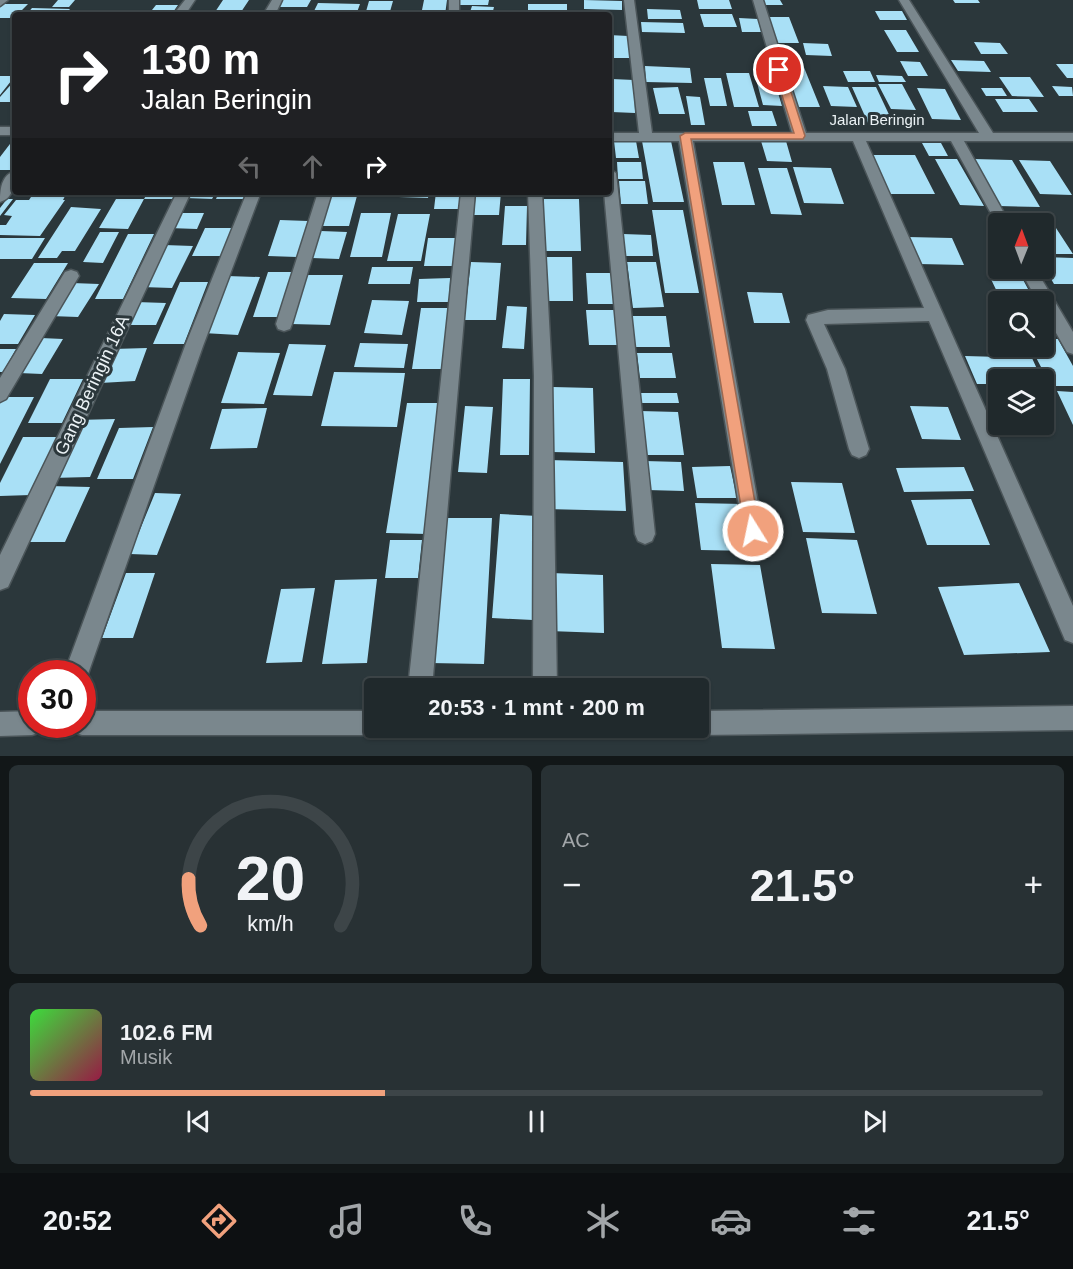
<!DOCTYPE html>
<html lang="id">
<head>
<meta charset="utf-8">
<style>
	body { margin:0; font-family:Helvetica,sans-serif; background:#283134; color:#f1f3f6; height:100vh; display:flex; flex-direction:column; font-size:22px; white-space:nowrap }
	* { box-sizing:border-box; margin:0 }
	p { font-size:20px; color:#a2a6a9 }
	.icon { flex:none; width:33px; height:33px; fill:none; stroke:currentColor; stroke-width:2; stroke-linecap:round; stroke-linejoin:round }
	.map { position:relative; height:756px; overflow:hidden }
	.sheet { display:flex; flex-direction:column; gap:9px; padding:9px; background:#121718; flex:1 }
	.sheet>* { flex:none }
	.guide { position:absolute; left:12px; top:12px; width:600px; height:183px; border-radius:6px; box-shadow:0 2px 4px #0004,0 0 0 2px #3d4548; background:#202124; color:#fff; overflow:hidden }
	.needle { width:39px; rotate:1deg }
	.fabs { position:absolute; left:988px; top:213px; display:grid; gap:12px }
	.fabs a { display:grid; place-items:center; width:66px; height:66px; border-radius:6px; background:#20292c; box-shadow:0 2px 4px #0004,0 0 0 2px #3d4548; font-size:30px }
	.speed { position:absolute; left:18px; top:660px; display:flex; gap:12px; font-size:30px; font-weight:700; text-align:center }
	.speed>* { display:grid; place-content:center; width:78px; height:78px; border-radius:50%; background:#20292c; box-shadow:0 2px 4px #0004,0 0 0 2px #3d4548; line-height:1 }
	.speed .limit { border:9px solid #d22; background:#fff; color:#111 }
	.pin { position:absolute; display:grid; place-items:center; width:51px; height:51px; color:#fff; margin:-26px; border:3px solid #fff; border-radius:50%; box-shadow:0 2px 6px #0007 }
	.me { position:absolute; width:66px; margin:-33px; rotate:350deg; stroke-linejoin:round; filter:drop-shadow(0 0 4px #0008) }
	.turn { display:flex; align-items:center; gap:21px; height:126px; padding:0 30px; font-size:27px }
	.turn .icon { width:78px; height:78px; stroke-width:2.5 }
	.turn b { display:block; font-size:42px; line-height:51px }
	.lanes { display:flex; align-items:center; height:57px; padding:0 30px; background:#0003; justify-content:center; gap:30px; direction:ltr }
	.lanes .off { opacity:.35 }
	.big { font-size:45px; font-weight:700; line-height:1.1 }
	.sheet .tile { flex:1; display:flex; flex-direction:column; justify-content:center; gap:9px; min-width:0; padding:0 21px; border-radius:9px; background:#283134 }
	.sheet .dial { align-items:center; gap:0 }
	.dial svg { height:156px; overflow:visible; fill:none; stroke:#3d4548; stroke-width:7; stroke-linecap:round; text-anchor:middle }
	.dial text { fill:#f1f3f6; stroke:none }
	.song { display:flex; align-items:center; gap:18px }
	.cover { width:72px; height:72px; border-radius:9px; background:linear-gradient(135deg,hsl(120 70% 55%),hsl(340 70% 35%)) }
	.played { height:6px; border-radius:3px; background:linear-gradient(90deg,#f1a17d 35%,#3d4548 35%) }
	.keys { display:flex; justify-content:space-around; direction:ltr }
	.heat { display:flex; justify-content:space-between; align-items:center; font-size:33px; direction:ltr }
	.sheet .tiles { flex:1; display:grid; gap:9px; grid-template-columns:1fr 1fr }
	.tile:last-child { grid-column:span 2 }
	.trip { position:absolute; left:364px; top:678px; width:345px; height:60px; border-radius:6px; background:#20292c; box-shadow:0 2px 4px #0004,0 0 0 2px #3d4548; font-weight:700; line-height:60px; text-align:center }
	.tabs { display:flex; height:96px; justify-content:space-around; align-items:center; background:#0d1012; color:#a2a6a9 }
	.tabs .icon { width:42px; height:42px }
	.tabs .active { color:#f1a17d }
	.tabs b { font-size:27px; color:#f1f3f6 }
	.map>svg:first-child { display:block }
</style>
</head>
<body>
<div class="map">
<svg width="1073" height="756" viewBox="0 0 1073 756">
	<rect width="100%" height="100%" fill="#2b373b"/>
	<path fill="#a9e0f6" d="M58,0h17l-6,7h-17z
		M223,0h26l-10,15h-26z
		M282,0h29l-4,7h-29z
		M424,0h23l-2,15h-24z
		M460,0h29l-1,5h-29z
		M584,0l38,1v9l-38,-1z
		M697,0h32l3,9h-33z
		M762,0h18l3,5h-19z
		M953,0h25l2,3h-25z
		M369,1h24l-4,14h-24z
		M318,3l42,1 -4,11h-44z
		M2,4h26l-14,14h-14v-12z
		M528,4h39v11h-39z
		M156,5h22l-7,10h-23z
		M472,6l22,1 -2,8h-23z
		M32,8l38,1 -5,6h-39z
		M647,9l33,1 2,9h-34z
		M875,11h27l5,9h-27z
		M700,14h32l5,13h-33z
		M768,17h21l10,26h-22z
		M739,18l19,1 3,13h-19z
		M641,22l42,1 2,10 -43,-1z
		M884,30h22l13,22h-22z
		M609,35l19,1 3,22h-22z
		M974,42l26,1 8,11h-27z
		M803,43l25,1 4,12 -26,-1z
		M781,60h20l19,47h-22z
		M951,60l33,1 7,11 -33,-1z
		M900,61l20,1 8,14h-20z
		M1056,64h17v14h-6z
		M645,66l45,2 2,15 -46,-1z
		M843,71h27l5,11h-27z
		M726,73h23l10,34h-25z
		M755,75l18,1 9,30 -19,-1z
		M876,75l26,1 4,6h-27z
		M0,76h15l-15,19z
		M999,77h31l14,20 -32,-1z
		M704,78h17l6,28h-17z
		M612,79l22,1 1,33 -23,-1z
		M15,80v22h-15v-5z
		M878,84h24l14,26 -25,-1z
		M823,86l25,1 9,20 -26,-1z
		M1052,86l20,1 1,9h-14z
		M678,87l7,27h-26l-6,-26z
		M852,87h24l17,36h-25z
		M917,88l28,1 16,31 -29,-1z
		M981,88h21l5,8h-21z
		M686,96l14,1 5,28h-14z
		M995,99h34l9,13h-35z
		M748,111h24l5,15h-25z
		M13,140h2v28l-2,2h-13v-13z
		M614,141h22l3,17h-23z
		M642,141h29l13,61h-31z
		M761,141h25l6,21 -25,-1z
		M922,143h19l7,13h-19z
		M871,155h44l20,39h-47z
		M935,159h22l27,47 -24,-1z
		M974,159l38,1 28,47 -41,-1z
		M1019,160l31,1 22,34 -32,-1z
		M617,162h24l2,17h-25z
		M713,162h31l11,43h-33z
		M793,167l38,1 13,36 -40,-1z
		M758,168h29l15,47 -31,-1z
		M619,181h26l3,23h-27z
		M148,192h31l-4,7h-31z
		M188,192h28l-4,7 -27,-1z
		M219,192h28l-3,7h-28z
		M331,192h27l-9,34h-29z
		M401,192h28l-1,6 -29,-1z
		M436,192h27l-2,17h-27z
		M476,192h25l-2,23h-25z
		M33,194h33l-3,6h2l-25,36 -40,-1v-10h6l6,-9 -8,-1 12,-15h13z
		M7,199h6l-13,17v-8z
		M116,199h28l-16,30 -29,-1z
		M544,199h35l2,52h-38z
		M505,206h22l-1,39h-24z
		M71,207l30,2 -26,42h-13l-5,7h-19z
		M652,210h31l16,83h-34z
		M176,213h28l-7,16 -28,-1z
		M361,213h30l-9,44h-32z
		M398,214h32l-9,47h-34z
		M280,220l28,1 -11,36 -29,-1z
		M1044,227l12,1 17,26h-29z
		M205,228h30l-12,28h-31z
		M321,231l26,1 -8,27 -27,-1z
		M100,232h19l-16,31 -20,-1z
		M128,234h26l-31,65h-28z
		M623,234l28,1 2,21h-28z
		M908,237l44,1 12,27 -45,-1z
		M0,238h45l-13,21h-32z
		M428,238h28l-3,28h-29z
		M164,245l29,1 -21,42 -30,-1z
		M543,257h29l1,44h-29z
		M1044,257l29,1v26h-19l-10,-17z
		M471,262l30,1 -5,57h-32z
		M627,262h29l8,45 -31,1z
		M34,263h34l-22,36 -35,-1z
		M372,267h41l-3,17h-42z
		M268,272h26l-13,45h-28z
		M586,273h28l3,31h-29z
		M988,273l32,1 15,28h-33z
		M307,275h36l-13,50 -39,-1z
		M227,276l33,1 -22,58 -35,-2z
		M450,278l-1,24h-32l2,-23z
		M180,282h28l-24,62h-31z
		M72,283l27,1 -21,33 -28,-1z
		M747,292l35,1 8,30h-36z
		M372,300l37,1 -7,34 -38,-2z
		M136,302l30,1 -10,22h-31z
		M507,306l20,1 -3,42 -22,-1z
		M421,308h29l-8,61h-30z
		M586,310h34l3,35h-34z
		M4,314l31,1 -17,29h-18v-23z
		M632,316h34l4,31h-35z
		M41,338l22,1 -21,35 -23,-1z
		M1044,339h14l15,27v20h-22l-21,-40h14z
		M360,343l48,1 -4,24 -50,-1z
		M289,344l37,1 -14,51 -39,-1z
		M147,348l-12,33 -35,2 13,-34z
		M0,349h16l-13,23h-3z
		M238,352l42,1 -16,51 -43,-1z
		M637,353h35l4,25h-36z
		M965,356l67,2 10,22h-43v4h-22z
		M334,372l71,1 -8,54 -76,-1z
		M50,379h33l-21,44h-34z
		M503,379h27l-1,76h-29z
		M553,387l40,1 2,65 -43,-1z
		M1057,391l16,1v33z
		M637,393h40l2,10h-41z
		M3,397h31l-34,67v-61z
		M407,403h36l-15,131 -42,-1z
		M465,406l28,1 -6,66 -29,-1z
		M910,406l38,1 13,33 -39,-1z
		M267,408l-10,40 -47,1 12,-40z
		M640,411l38,1 6,43h-41z
		M115,419l-25,58 -39,1 27,-58z
		M153,427l-20,52h-36l22,-51z
		M23,437h35l-27,58 -31,1v-13z
		M548,460l75,2 3,49 -80,-2z
		M645,461l36,1 3,29 -37,-1z
		M730,466l7,32h-40l-5,-31z
		M964,467l10,24 -70,1 -8,-24z
		M791,482l51,1 13,50 -52,-1z
		M49,486l41,1 -25,55h-43z
		M155,493l26,1 -24,61 -27,-1z
		M971,499l19,46h-63l-16,-45z
		M695,503l48,1 9,47 -51,-1z
		M500,514l38,2 -5,104 -41,-2z
		M445,518h47l-8,146 -54,-1z
		M806,538l51,2 20,74 -55,-1z
		M390,540h32l-4,38h-33z
		M711,564l49,1 15,84 -53,-1z
		M126,573h29l-22,65h-31z
		M551,573l52,2 1,58 -55,-2z
		M377,579l-10,84 -45,1 13,-84z
		M1019,583l31,69 -86,3 -26,-68z
		M315,588l-13,74 -36,1 15,-74z"/>
	<g fill="none" stroke-linecap="round" stroke-linejoin="round">
		<g stroke="#4b5559" stroke-width="3">
			<path id="minor" d="M0,0h8l-8,6z
				M185,0h10l-10,15h-12z
				M272,0h10l-7,15h-12z
				M449,0h10v11l3,4 -13,-1z
				M624,0h10l18,133h140l-39,-133h10l43,133h173l-80,-133h10l84,133h80v8h-109l46,83h-11v4l-48,-87h-85l207,465v37l-8,-3 -136,-319 -105,3 21,45 24,80 -3,6 -7,3 -7,-3 -3,-6 -22,-80 -21,-49 2,-5 20,-5 96,-2 -71,-167h-160l70,390 -3,7 -7,3 -7,-3 -3,-7 -64,-390h-70v-8h30z
				M0,127h15v8h-15z
				M609,169l7,4 39,361 -3,7 -7,3 -7,-3 -3,-7 -31,-342h5z
				M15,171c0,12 -1,27 -15,31 0,-12 1,-27 15,-31z
				M177,192h14l-183,395 -8,3v-35z
				M247,192h14l-58,154 -115,328 -6,9v-9h-18l121,-328z
				M318,192h14l-40,132 -2,5 -6,2 -6,-2 -2,-5z
				M461,192h14l-43,496h-24z
				M528,192h14l10,184 5,312h-24l1,-312z
				M1019,268h16l38,64v22l-6,-2 -23,-40v-10h-6z
				M71,270l6,2 2,4 -73,123 -6,3v-24l65,-106z
				M1073,706v24l-374,5 -9,-3 -1,-4h10v-17z
				M32,711v13h12l-3,8 -9,3 -32,1v-24z
				M82,711h293v17h10l-1,4 -9,3h-293l-9,-3 -3,-8h12z"/>
		</g>
		<use href="#minor" fill="#7a878d" fill-rule="evenodd"/>
	</g>
	<path fill="#f1a17d" stroke="#9d6951" stroke-width="1.5" d="M776,68l8,2 21,66 -2,3h-112l69,392 -2,5 -5,2 -6,-2 -2,-5 -65,-395 5,-3h109l-20,-63z"/>
	<g text-anchor="middle" stroke-width="6" stroke-linejoin="round" paint-order="stroke">
		<g font-size="15" fill="#ebf2f5" stroke="#2b373b">
			<text x="877" y="125">Jalan Beringin</text>
		</g>
		<g font-size="18" fill="#ebf2f5" stroke="#2b373b">
			<text transform="translate(92 385) rotate(-65)" y="6">Gang Beringin 16A</text>
		</g>
	</g>
</svg>
<div class="fabs">
<a><svg class="needle" viewBox="-14 -14 28 28"><path d="M0-13l5 13h-10z" fill="#e53935"/><path d="M0 13l5-13h-10z" fill="#a2a6a9"/></svg></a>
<a><svg class="icon" aria-label="search" viewBox="0 0 24 24"><circle cx="10" cy="10" r="6"/><path d="M15 15l6 6"/></svg></a>
<a><svg class="icon" aria-label="layers" viewBox="0 0 24 24"><path d="M12 4l9 5-9 5-9-5zM3 14l9 5 9-5"/></svg></a>
</div>
<div class="speed"><div class="limit">30</div></div>
<div class="pin" style="left:779px;top:70px;background:#d93025"><svg class="icon" aria-label="arrive" viewBox="0 0 24 24"><path d="M6 21V4h12l-3 4 3 4H6"/></svg></div>
<svg class="me" style="left:753px;top:531px" viewBox="-20 -20 40 40"><circle r="17" fill="#f1a17d" stroke="#fff" stroke-width="3"/><path d="M0-11L8 9 0 5-8 9z" fill="#fff"/></svg>
<div class="trip">20:53 · 1 mnt · 200 m</div>
<div class="guide">
<div class="turn"><svg class="icon" aria-label="right" viewBox="0 0 24 24"><path d="M7 20v-9h11M14 6l5 5-5 5"/></svg><div><b>130 m</b>Jalan Beringin</div></div>
<div class="lanes"><svg class="icon off" aria-label="left" viewBox="0 0 24 24"><path d="M17 20v-9H6M10 6l-5 5 5 5"/></svg><svg class="icon off" aria-label="ahead" viewBox="0 0 24 24"><path d="M12 20V5M6 11l6-6 6 6"/></svg><svg class="icon" aria-label="right" viewBox="0 0 24 24"><path d="M7 20v-9h11M14 6l5 5-5 5"/></svg></div>
</div>
</div>
<section class="sheet">
<div class="tiles">
<div class="tile dial"><svg viewBox="0 0 100 80">
<path d="M14 69A42 42 0 1 1 86 69"/>
<path d="M14 69A42 42 0 0 1 8 45" stroke="#f1a17d"/>
<text x="50" y="56" font-size="32" font-weight="700">20</text>
<text x="50" y="72" font-size="11">km/h</text>
</svg></div>
<div class="tile"><p>AC</p>
<div class="heat"><a>−</a><b class="big">21.5°</b><a>+</a></div>
</div>
<div class="tile">
<div class="song"><i class="cover"></i><div><b>102.6 FM</b><p>Musik</p></div></div>
<div class="played"></div>
<div class="keys"><svg class="icon" aria-label="previous" viewBox="0 0 24 24"><path d="M18 5L8 12l10 7zM5 5v14"/></svg><svg class="icon" aria-label="pause" viewBox="0 0 24 24"><path d="M8 5v14M16 5v14"/></svg><svg class="icon" aria-label="next" viewBox="0 0 24 24"><path d="M6 5l10 7-10 7zM19 5v14"/></svg></div>
</div>
</div>
</section>
<nav class="tabs">
<b>20:52</b>
<svg class="icon active" aria-label="directions" viewBox="0 0 24 24"><path d="M12 3l9 9-9 9-9-9zM9 14v-3h6M13 9l2 2-2 2"/></svg>
<svg class="icon" aria-label="music" viewBox="0 0 24 24"><path d="M9 18V5l10-2v13"/><circle cx="6" cy="18" r="3"/><circle cx="16" cy="16" r="3"/></svg>
<svg class="icon" aria-label="phone" viewBox="0 0 24 24"><path d="M5 4h4l2 5-3 2q2 4 5 5l2-3 5 2v4C11 20 4 13 5 4z"/></svg>
<svg class="icon" aria-label="climate" viewBox="0 0 24 24"><path d="M12 3v18M4 7l16 10M4 17L20 7"/></svg>
<svg class="icon" aria-label="car" viewBox="0 0 24 24"><path d="M5 17H2v-5l4-1 3-4h7l3 4 3 1v5h-3M9 17h6M6 11h13"/><circle cx="7" cy="17" r="2"/><circle cx="17" cy="17" r="2"/></svg>
<svg class="icon" aria-label="filters" viewBox="0 0 24 24"><path d="M4 7h16M4 17h16"/><circle cx="9" cy="7" r="2"/><circle cx="15" cy="17" r="2"/></svg>
<b>21.5°</b>
</nav>
</body>
</html>
